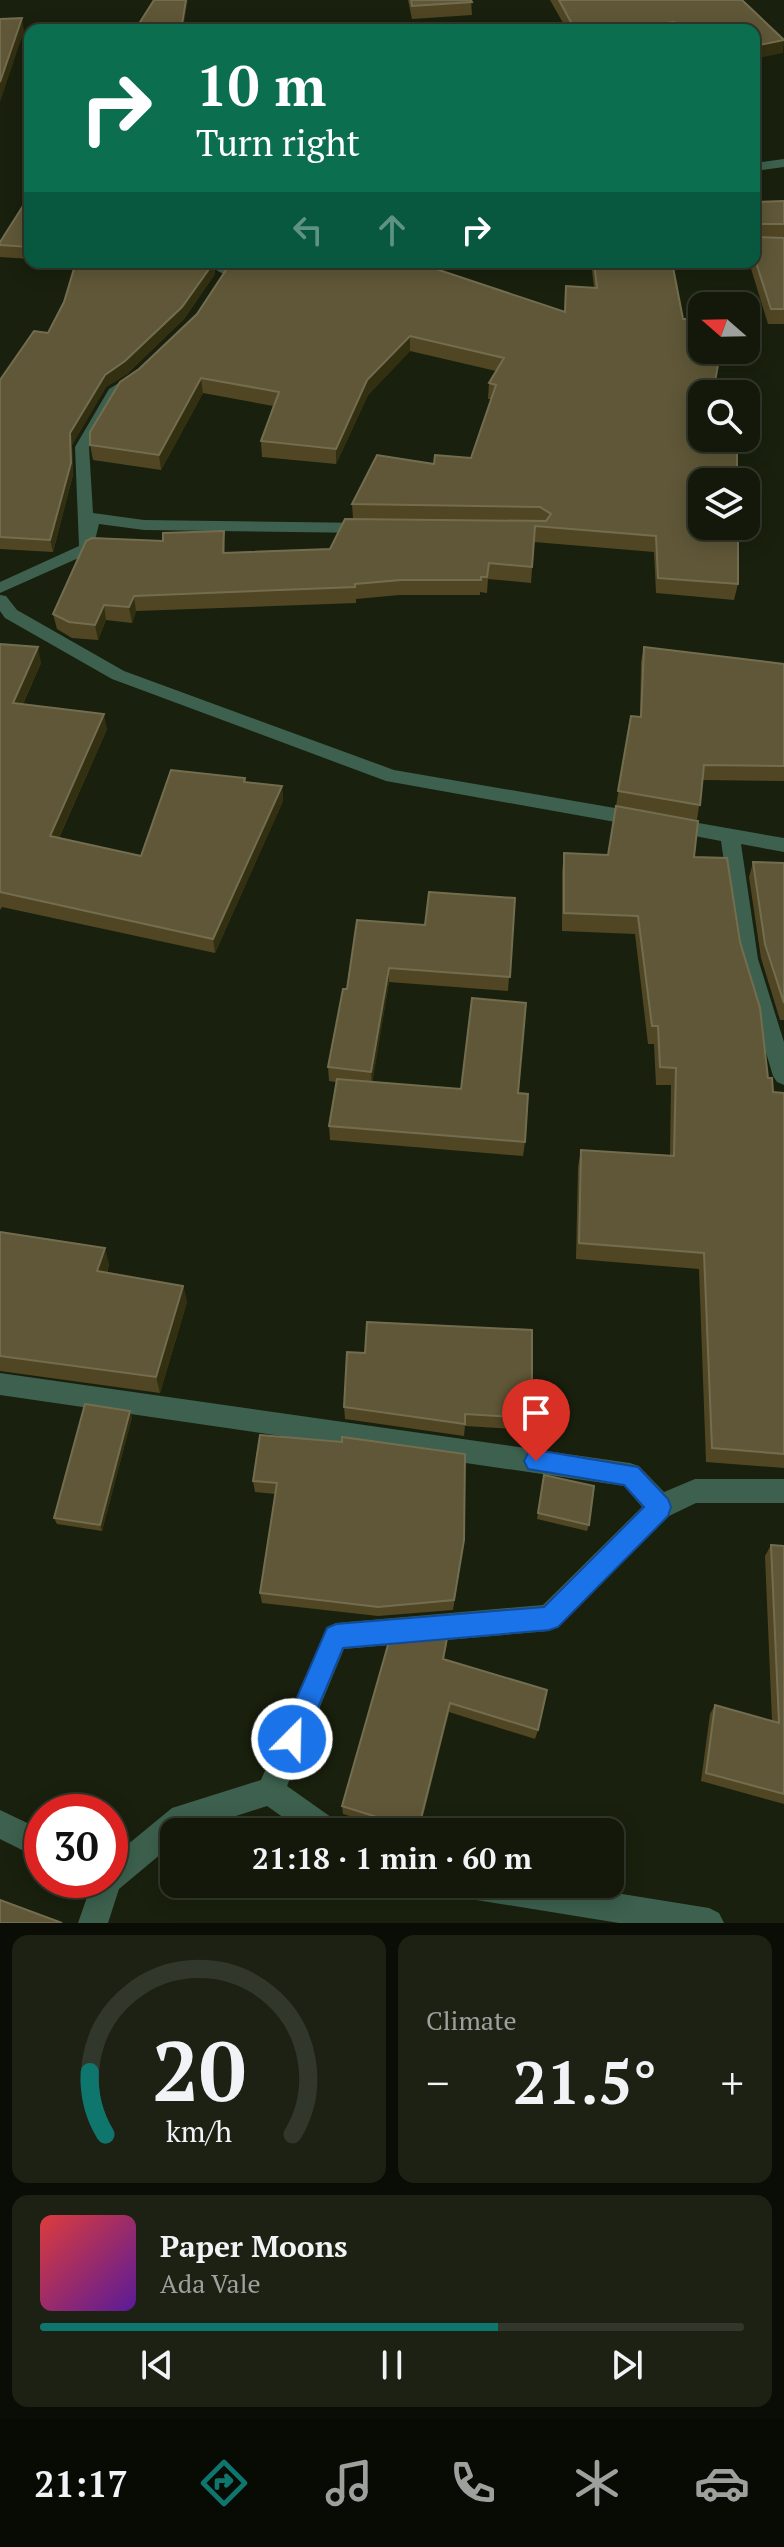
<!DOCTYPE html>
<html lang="en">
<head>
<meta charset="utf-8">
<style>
	body { margin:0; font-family:"PT Serif",serif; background:#1c2113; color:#f1f3f6; height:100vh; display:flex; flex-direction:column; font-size:30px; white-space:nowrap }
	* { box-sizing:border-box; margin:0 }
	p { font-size:26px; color:#9da09c }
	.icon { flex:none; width:44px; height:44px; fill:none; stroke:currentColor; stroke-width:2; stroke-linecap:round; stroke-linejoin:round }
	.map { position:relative; height:1923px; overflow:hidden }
	.drawer { display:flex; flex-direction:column; gap:12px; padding:12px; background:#0a0d06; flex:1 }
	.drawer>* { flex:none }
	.banner { position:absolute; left:24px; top:24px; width:736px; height:244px; border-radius:16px; box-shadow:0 4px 20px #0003,0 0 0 2px #32372b; background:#0b6e4f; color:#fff; overflow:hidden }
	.needle { width:52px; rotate:290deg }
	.fabs { position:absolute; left:688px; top:292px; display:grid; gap:16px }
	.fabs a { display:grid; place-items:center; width:72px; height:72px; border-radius:16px; background:#13180a; box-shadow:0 4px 20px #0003,0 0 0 2px #32372b; font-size:40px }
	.speed { position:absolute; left:24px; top:1794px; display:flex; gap:16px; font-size:40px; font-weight:700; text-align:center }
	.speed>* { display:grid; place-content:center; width:104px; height:104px; border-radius:50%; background:#13180a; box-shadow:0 4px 20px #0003,0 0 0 2px #32372b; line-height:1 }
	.speed .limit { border:12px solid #d22; background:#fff; color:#111 }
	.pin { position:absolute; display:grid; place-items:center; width:68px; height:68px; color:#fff; margin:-82px -34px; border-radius:50% 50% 50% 0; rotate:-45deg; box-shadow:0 0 8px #0007 }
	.pin .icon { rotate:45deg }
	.me { position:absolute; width:88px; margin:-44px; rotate:23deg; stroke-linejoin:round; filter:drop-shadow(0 0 6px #0008) }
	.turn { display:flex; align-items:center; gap:28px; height:168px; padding:0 40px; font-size:36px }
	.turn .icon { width:104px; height:104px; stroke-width:2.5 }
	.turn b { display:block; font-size:56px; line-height:68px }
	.lanes { display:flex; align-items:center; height:76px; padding:0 40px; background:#0003; justify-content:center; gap:40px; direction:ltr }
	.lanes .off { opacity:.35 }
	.big { font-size:60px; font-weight:600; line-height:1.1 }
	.drawer .widget { flex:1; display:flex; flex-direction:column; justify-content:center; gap:12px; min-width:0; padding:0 28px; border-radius:16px; background:#1c2113 }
	.drawer .dial { align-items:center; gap:0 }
	.dial svg { height:208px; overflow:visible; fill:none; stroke:#32372b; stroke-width:7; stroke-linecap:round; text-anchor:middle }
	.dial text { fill:#f1f3f6; stroke:none }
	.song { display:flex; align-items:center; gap:24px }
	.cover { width:96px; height:96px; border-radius:12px; background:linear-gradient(135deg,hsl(0 70% 55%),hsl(270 70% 35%)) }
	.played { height:8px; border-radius:4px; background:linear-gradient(90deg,#0f766e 65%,#32372b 65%) }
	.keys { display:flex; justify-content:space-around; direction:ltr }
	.heat { display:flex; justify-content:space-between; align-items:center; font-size:44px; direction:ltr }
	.drawer .tiles { flex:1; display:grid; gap:12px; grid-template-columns:1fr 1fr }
	.widget:last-child { grid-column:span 2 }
	.trip { position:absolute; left:160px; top:1818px; width:464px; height:80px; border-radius:16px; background:#13180a; box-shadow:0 4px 20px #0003,0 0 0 2px #32372b; font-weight:600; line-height:80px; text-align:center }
	.tab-bar { display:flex; height:128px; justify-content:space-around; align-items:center; background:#080a04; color:#9da09c }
	.tab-bar .icon { width:56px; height:56px }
	.tab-bar .selected { color:#0f766e }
	.tab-bar b { font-size:36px; color:#f1f3f6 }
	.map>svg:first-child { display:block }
</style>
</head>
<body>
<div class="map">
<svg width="784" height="1923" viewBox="0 0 784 1923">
	<rect width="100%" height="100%" fill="#19200d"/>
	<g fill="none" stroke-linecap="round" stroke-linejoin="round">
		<path fill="#3d614e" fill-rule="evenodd" d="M784,159v8l-30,4v-8z
			M206,262c12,0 16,5 26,6 11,1 19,-3 28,3 -17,11 -41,5 -54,-9z
			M135,373l7,4 -22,18 -31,52 4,66 51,7 223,3 8,5 -8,5 -223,-3 -45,-6 -7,28 -92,41v-11l79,-36 -4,-99 34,-58z
			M0,595l6,1 11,14 107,61 270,99 244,42 9,7 -9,7 -252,-45 -274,-102 -107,-61 -5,-7z
			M670,818l114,20v14l-43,-8 17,115 26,83v43l-7,-3 -4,-6 -35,-117 -17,-118 -58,-11 -2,-5 2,-5z
			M0,1373l630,90 9,3 25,26 31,-13h89v24h-88l-27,13 -111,111 -9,4 -205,18 -57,137 51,36 4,10h-38l-37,-26 -80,26h-13v11l-55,46 -11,34h-30l15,-43h17v-21l62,-51 89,-28 66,-153 9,-4 207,-18 99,-98 -18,-21 -624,-91z
			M0,1810l42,20v30l-42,-21z
			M455,1884h105l149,24 10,5 5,10h-105l-149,-24 -10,-5z"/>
	</g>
	<path fill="#504624" d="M408,0h63l1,15 -60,4z
		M550,0h192l41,53 -29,-23h-222l1,-7h30z
		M30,195v64l-30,-2v-12z
		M784,201v123h-16l-19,-62h5v-60z
		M73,262h141l1,12 -31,45 -57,55 -21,13 -34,58 1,30 -20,77 -53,-3v-169l48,-47 16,-31 12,-40z
		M591,262h81l15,88 15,44 36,190 -4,16 -78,-7 -2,-41 -120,-10 -3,41 -43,-4 -1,14 -7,-1v3h-80l-44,4v4l-220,8 -4,12 -26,-3 -8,20 -26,-2 -15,-9 -4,-15 110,-73 61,-10 1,22 105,-4 23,-30 -1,-15 82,-40 37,-6 20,-59h-3l1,-16 7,-12 -86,-20 -42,44 -32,69 -74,-7 -1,-16 12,-35 -70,-13 -42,77 -68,-10 -3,-15 30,-63 445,-70 29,-25z
		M0,644l41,19 -18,41 84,25 -48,109 82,18 104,-78 1,4 36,4 1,15 -68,152 -213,-46 -2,3z
		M644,647l140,17v117l-81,-1 -6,40 -81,-14 15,-90 9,1 1,-55z
		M564,853l130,4 46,85 28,136 5,14 11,1v375l-78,-6 -7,-193 -123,-10 2,-92 3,-17 89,6 1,-71h-15l-2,-41h-6l-13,-110 -73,-3v-59z
		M753,862l31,1v157h-4l-19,-62 -12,-81z
		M515,898l-7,93 -119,-9 -17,100 146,11 7,49 -2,14 -193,-16 -1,-14 7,-44 -7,-1 -1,-14 19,-78 78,-64z
		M0,1232l109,32 -2,9 76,13 4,16 -27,91 -160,-22z
		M344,1407l188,11 -2,12 -65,-4 -1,10 -119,-17z
		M132,1417l-30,114 -45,-7 -3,-6z
		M260,1435l204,105 -11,70 -75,6 -116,-13 -2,-10 15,-99 -20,-2 -2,-11z
		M544,1475l45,50 -2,6 -50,-12z
		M771,1545l13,1v258l-83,-23 9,-67 5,-9 57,16 -7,-165z
		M447,1643l-3,16 94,71 -3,9 -86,-27 -30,120h-18l-58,-18 -1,-8z"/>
	<path fill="#333012" d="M186,0h2l-5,30h-2z
		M22,18l2,13 -24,71v-20z
		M674,22l-1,8h-66z
		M784,40l-1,13 -29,6v-13z
		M214,262l1,12 -31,45 -57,55 -21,13 -34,58 1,30 -20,77 -3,-12 20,-107 35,-58z
		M410,336v15l-42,44 -32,69v-15l31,-69z
		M201,378l2,15 -42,77 -2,-15z
		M134,596l2,15 -4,12 -3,-16z
		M104,605l2,15 -8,20 -3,-15z
		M38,647l3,16 -25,56 -3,-16z
		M104,714l3,15 -54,122 -3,-15z
		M282,786l1,15 -68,152 -2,-14z
		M389,968v14l-17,104 -1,-14z
		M105,1248l4,16 -7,24 -5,-17z
		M183,1286l4,16 -27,91 -4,-16z
		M130,1411l2,6 -30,114 -2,-6z
		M450,1703l-1,9 -31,120z"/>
	<path fill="#5f5737" stroke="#736d50" stroke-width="2" d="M154,0h32l-5,30h-46z
		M411,0h60l1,2 -60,4z
		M559,0h183l42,40 -30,6v-16h-69l-11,-8 -67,8h-74v-7l39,1z
		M22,18l-22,64v-63z
		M30,195v52l-30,-2v-3z
		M784,201v23h-27l-3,3v-25z
		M754,232v5l30,1v71h-13l-17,-53z
		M76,262h138l-32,45 -57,54 -20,14 -35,58 1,30 -21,77 -50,-3v-157l34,-49 14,2 16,-31z
		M270,262h145l150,50 1,-26 31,2 -3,-26h78l11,57h5l-1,31 33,3 -7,41h-11v44h35v44h-35v44h36v58l-80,-6 -2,-42 -121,-10 -3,41 -43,-4 -2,14h-6v3h-80l-46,4v3l-221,9 -5,11 -25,-2 -9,20 -26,-3 -16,-8 33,-73 6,-3 71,3v-8l61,-2 -1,22 107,-4 15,-30 201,2 5,-7 -11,-7 -188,-3 25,-49 57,9 1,-9 36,3 25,-73 -7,-2 15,-25 -94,-22 -43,44 -31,69 -75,-8 18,-49 -78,-14 -42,77 -69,-10v-13l30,-50 19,-13 58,-55 33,-50z
		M0,644l38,3 -25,56 91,11 -54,122 91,20 30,-86 74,8 -1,4 38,4 -69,153 -213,-47z
		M644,647l140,17v102l-80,-1 -4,40 -82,-14 13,-75 10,1z
		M616,806l82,15 -4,36 33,1 13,84 20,66 8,70h4l1,14 11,1v361l-72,-6 -8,-195 -125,-10 2,-93 93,6 2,-88 -16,-1 -2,-41h-6l-14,-110 -74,-3v-60l44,2z
		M753,862l31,1v140l-19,-59z
		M429,892l86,6 -5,79 -121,-9 -18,104 -43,-5 15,-78h4l10,-69 68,5z
		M472,998l54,5 -8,90 10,1 -3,48 -196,-16 8,-47 124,10z
		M0,1232l105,16 -8,23 86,15 -27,91 -156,-21z
		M367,1322l165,8v88l-67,-4v10l-121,-17 3,-55 18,1z
		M85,1404l45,7 -30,114 -46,-7z
		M260,1435l82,7v-5l123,17 -1,86 -10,60 -76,7 -118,-14 17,-110 -24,-2z
		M544,1475l50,11 -5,39 -51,-12z
		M771,1545l13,1v248l-78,-21 9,-68 64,18z
		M448,1633l-5,26 104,31 -9,40 -88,-27 -32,127 -76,-24 48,-168z
		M0,1900l62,23h-62z"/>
	<path fill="#1a73e8" stroke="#114b97" stroke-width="2" d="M536,1450l102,17 30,32 3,8 -3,9 -110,111 -9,3 -206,18 -42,100 -9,4 -9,-4 -4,-9 48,-111 9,-4 208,-17 100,-100 -20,-22 -96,-16 -4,-8 4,-8z"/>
</svg>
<div class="fabs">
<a><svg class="needle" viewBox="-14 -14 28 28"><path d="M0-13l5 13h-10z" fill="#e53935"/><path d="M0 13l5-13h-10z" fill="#9da09c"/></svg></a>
<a><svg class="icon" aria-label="search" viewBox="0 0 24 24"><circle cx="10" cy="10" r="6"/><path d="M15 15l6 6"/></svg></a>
<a><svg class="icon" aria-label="layers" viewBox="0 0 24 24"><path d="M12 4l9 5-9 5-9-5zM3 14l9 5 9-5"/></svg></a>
</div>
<div class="speed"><div class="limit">30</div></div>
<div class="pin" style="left:536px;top:1461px;background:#d93025"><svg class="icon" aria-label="arrive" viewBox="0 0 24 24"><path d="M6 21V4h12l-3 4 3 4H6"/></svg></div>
<svg class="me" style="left:292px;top:1739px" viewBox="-20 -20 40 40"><circle r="17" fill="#1a73e8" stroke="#fff" stroke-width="3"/><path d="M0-11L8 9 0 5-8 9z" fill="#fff"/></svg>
<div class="trip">21:18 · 1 min · 60 m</div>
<div class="banner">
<div class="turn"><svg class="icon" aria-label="right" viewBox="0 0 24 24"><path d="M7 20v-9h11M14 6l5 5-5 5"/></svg><div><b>10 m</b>Turn right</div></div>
<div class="lanes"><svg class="icon off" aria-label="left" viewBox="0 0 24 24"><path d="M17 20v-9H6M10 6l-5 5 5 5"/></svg><svg class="icon off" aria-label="ahead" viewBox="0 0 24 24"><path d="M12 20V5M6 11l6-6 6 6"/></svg><svg class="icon" aria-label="right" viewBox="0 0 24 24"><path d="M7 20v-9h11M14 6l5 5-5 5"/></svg></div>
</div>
</div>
<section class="drawer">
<div class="tiles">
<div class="widget dial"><svg viewBox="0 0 100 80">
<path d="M14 69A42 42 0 1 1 86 69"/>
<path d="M14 69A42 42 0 0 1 8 45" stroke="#0f766e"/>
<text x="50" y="56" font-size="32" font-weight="700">20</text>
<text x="50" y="72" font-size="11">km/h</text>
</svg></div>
<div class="widget"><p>Climate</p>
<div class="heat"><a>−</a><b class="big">21.5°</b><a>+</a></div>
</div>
<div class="widget">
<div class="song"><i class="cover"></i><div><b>Paper Moons</b><p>Ada Vale</p></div></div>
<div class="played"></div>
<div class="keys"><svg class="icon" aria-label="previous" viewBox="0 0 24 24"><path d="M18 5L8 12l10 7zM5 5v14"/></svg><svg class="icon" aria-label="pause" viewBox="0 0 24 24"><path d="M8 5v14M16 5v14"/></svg><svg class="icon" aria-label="next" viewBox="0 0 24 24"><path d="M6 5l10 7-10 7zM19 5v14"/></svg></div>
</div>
</div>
</section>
<nav class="tab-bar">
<b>21:17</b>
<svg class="icon selected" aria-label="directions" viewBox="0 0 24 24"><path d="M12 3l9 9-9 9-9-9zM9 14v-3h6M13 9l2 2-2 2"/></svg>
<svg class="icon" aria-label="music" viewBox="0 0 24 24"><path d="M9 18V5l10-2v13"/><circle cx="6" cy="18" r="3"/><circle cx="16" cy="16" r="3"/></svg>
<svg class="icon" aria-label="phone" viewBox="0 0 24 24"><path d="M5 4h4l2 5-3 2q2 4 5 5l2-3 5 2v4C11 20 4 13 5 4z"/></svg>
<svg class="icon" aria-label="climate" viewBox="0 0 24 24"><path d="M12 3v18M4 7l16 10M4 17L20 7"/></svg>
<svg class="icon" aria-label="car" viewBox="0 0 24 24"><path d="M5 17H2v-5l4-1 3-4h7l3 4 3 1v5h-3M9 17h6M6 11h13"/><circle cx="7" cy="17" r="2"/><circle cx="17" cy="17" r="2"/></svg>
</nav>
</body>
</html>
